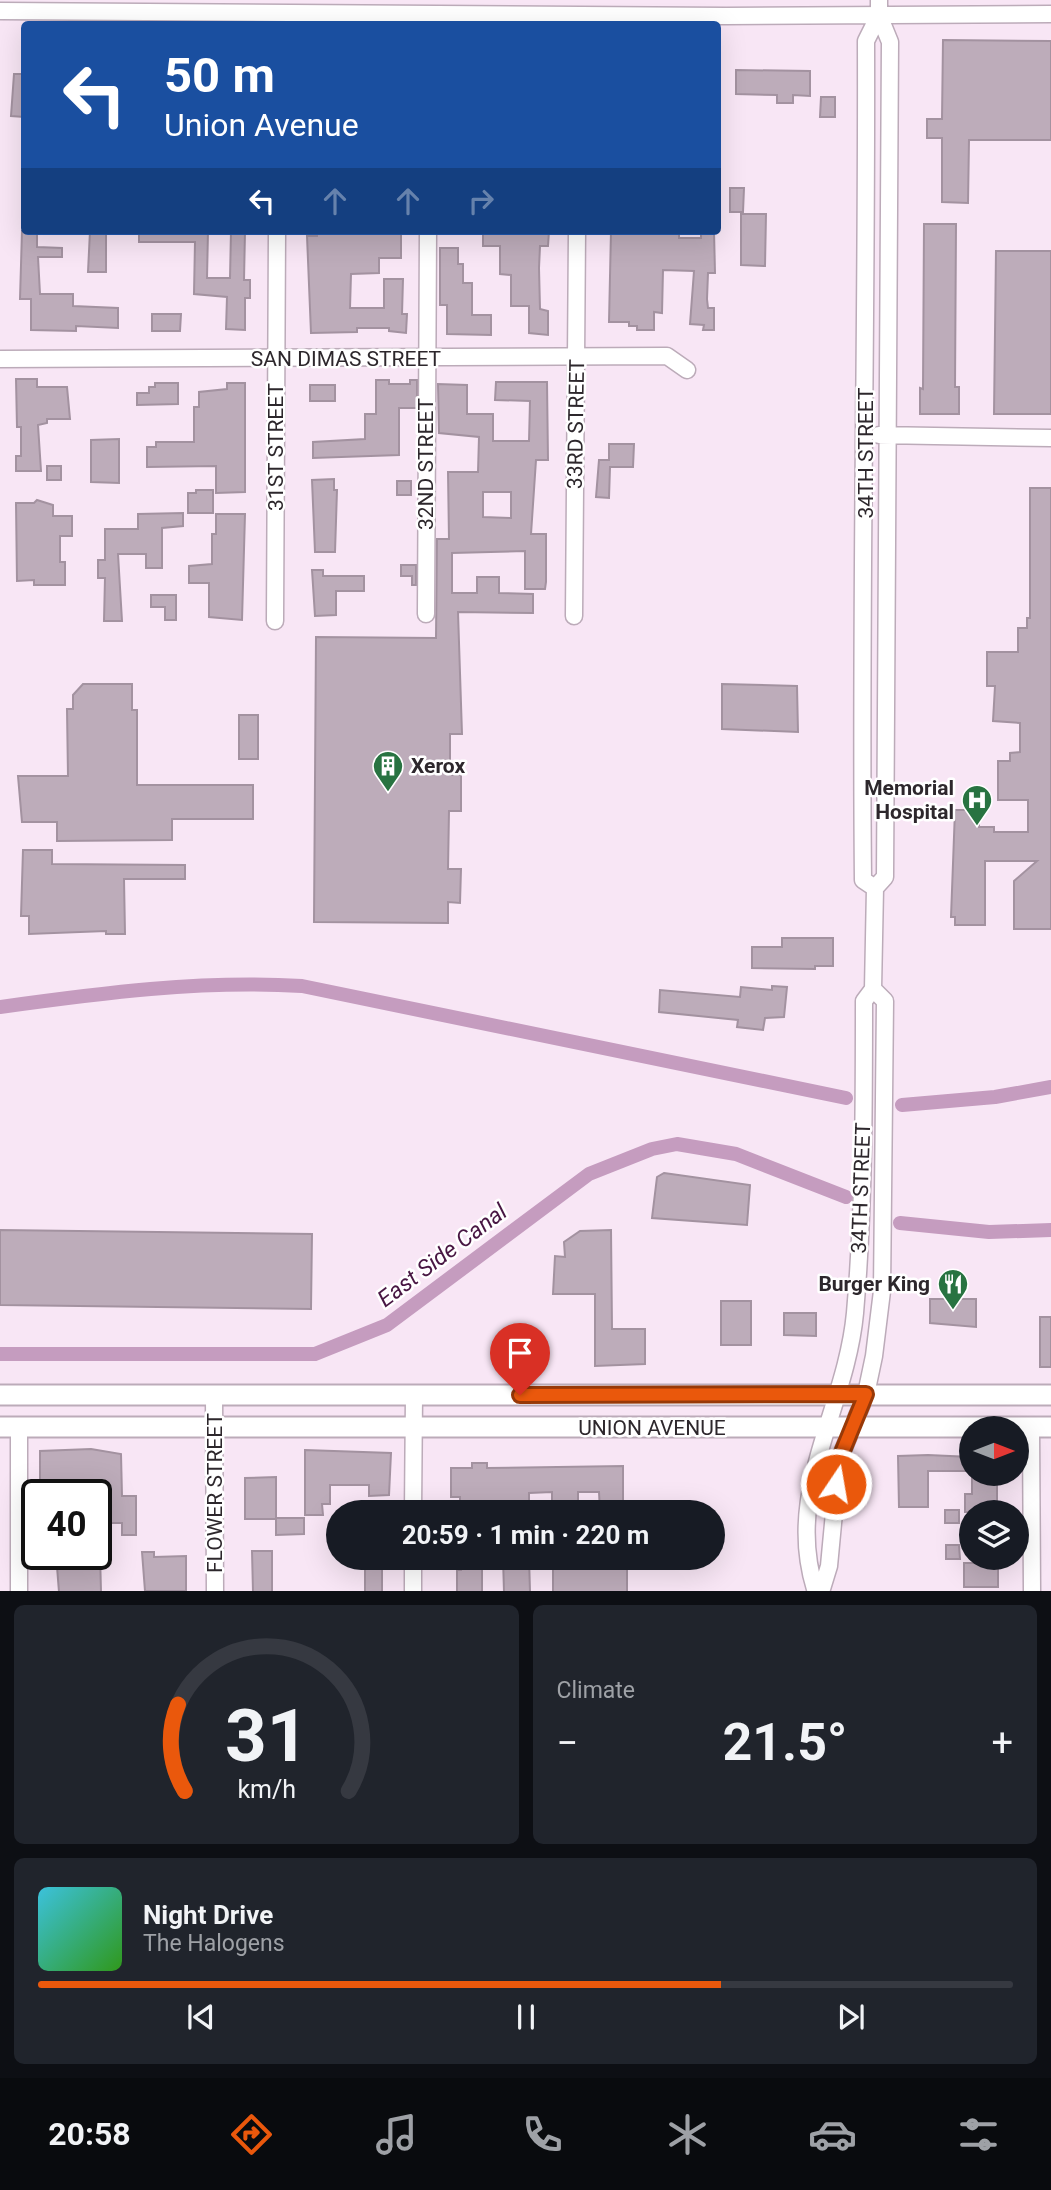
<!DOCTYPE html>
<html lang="en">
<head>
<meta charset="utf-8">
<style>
	body { margin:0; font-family:Roboto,sans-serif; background:#20242c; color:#f1f3f6; height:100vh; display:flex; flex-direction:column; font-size:26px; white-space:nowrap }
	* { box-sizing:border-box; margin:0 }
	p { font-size:23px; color:#9ea1a6 }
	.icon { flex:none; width:38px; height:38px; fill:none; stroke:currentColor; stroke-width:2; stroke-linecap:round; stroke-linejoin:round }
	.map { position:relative; height:1591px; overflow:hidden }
	.details { display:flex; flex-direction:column; gap:14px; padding:14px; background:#0d0f14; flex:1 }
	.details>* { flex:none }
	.guide { position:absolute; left:21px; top:21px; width:700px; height:214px; border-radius:7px; box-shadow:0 7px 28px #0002; background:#1a4fa0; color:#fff; overflow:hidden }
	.needle { width:46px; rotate:90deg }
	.controls { position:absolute; left:959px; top:1416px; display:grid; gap:14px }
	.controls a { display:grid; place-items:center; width:70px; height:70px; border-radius:50%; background:#171b24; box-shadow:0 7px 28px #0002; font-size:35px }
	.speed { position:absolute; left:21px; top:1479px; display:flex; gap:14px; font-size:35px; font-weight:700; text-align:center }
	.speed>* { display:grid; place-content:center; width:91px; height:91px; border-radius:50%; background:#171b24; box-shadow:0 7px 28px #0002; line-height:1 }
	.speed .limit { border:4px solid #111; border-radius:10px; background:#fff; color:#111 }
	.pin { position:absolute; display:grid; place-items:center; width:60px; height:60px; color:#fff; margin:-72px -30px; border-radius:50% 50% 50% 0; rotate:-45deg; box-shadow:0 0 7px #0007 }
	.pin .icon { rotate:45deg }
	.me { position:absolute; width:77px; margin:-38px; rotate:12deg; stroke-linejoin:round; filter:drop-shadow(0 0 5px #0008) }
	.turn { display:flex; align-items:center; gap:24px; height:147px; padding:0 28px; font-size:32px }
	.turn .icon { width:91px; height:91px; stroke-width:2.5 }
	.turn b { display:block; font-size:49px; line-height:60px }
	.lanes { display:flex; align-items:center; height:66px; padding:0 28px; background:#0003; justify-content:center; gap:35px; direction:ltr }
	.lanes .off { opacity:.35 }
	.big { font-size:52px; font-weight:700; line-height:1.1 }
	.details .tile { flex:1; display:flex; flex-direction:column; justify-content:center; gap:10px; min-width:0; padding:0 24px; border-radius:10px; background:#20242c }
	.details .dial { align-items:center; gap:0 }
	.dial svg { height:182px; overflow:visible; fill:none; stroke:#363941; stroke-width:7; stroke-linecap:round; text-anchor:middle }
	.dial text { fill:#f1f3f6; stroke:none }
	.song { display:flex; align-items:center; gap:21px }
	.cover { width:84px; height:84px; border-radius:10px; background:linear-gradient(135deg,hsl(190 70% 55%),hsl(110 70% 35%)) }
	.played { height:7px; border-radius:4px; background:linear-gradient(90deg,#ea580c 70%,#363941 70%) }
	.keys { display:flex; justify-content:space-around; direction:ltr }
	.heat { display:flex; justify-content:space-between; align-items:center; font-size:38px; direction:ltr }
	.details .tiles { flex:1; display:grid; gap:14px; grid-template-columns:1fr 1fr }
	.tile:last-child { grid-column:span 2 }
	.trip { position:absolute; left:326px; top:1500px; width:399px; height:70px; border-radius:35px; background:#171b24; box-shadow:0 7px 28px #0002; font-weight:700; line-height:70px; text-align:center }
	.tabs { display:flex; height:112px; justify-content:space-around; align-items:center; background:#090b0e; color:#9ea1a6 }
	.tabs .icon { width:49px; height:49px }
	.tabs .active { color:#ea580c }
	.tabs b { font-size:32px; color:#f1f3f6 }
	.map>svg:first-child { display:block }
</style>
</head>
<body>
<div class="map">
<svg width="1051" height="1592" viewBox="0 0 1051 1592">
	<rect width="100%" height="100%" fill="#f8e6f5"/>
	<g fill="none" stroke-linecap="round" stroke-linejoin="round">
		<path stroke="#c59cbf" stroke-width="14" d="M0,1007c101,-14 200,-27 302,-21l544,112
			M902,1105l93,-8 56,-10
			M900,1223l89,9 62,-2
			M0,1354h315l72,-29 202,-151 63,-25 25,-5 59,10 110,43"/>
	</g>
	<path fill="#bdacba" stroke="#a392a0" stroke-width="2" fill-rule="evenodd" d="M943,40l108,1v99h-82l-1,63 -26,-1v-64h-15v-19h15z
		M736,70l74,1v25l-17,-1v8h-16v-8l-41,-1z
		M14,74h10v43l-13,-1z
		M821,97h14v20h-15z
		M730,188h14l-1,24h-13z
		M741,214h25l-1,52 -24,-1z
		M924,224h32l-1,163h4v27h-39v-26l3,1z
		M22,231h15v16l25,1v9h-24l2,37h33v12l45,2v20l-42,-2v5l-45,-1v-31h-11z
		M90,231h16v41h-18z
		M139,231h69l-1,47h23l1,-47h14l-1,49h6v18h-5v32l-19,-1 1,-32 -33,-3 1,-52h-56z
		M317,231l84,1v26h-22v15l-28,1 -1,34h34v-29h19l-1,35h5l-1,19 -17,-2v-3h-32v4l-46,1 -4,-97h10z
		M483,231h66l-1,15h-8l-1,22 1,41 8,2v24l-19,-2v-27h-18v-31l-11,-1v-28h-17z
		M611,231h68v7h22v-7h13l1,42h-7l-1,26 1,9h6v22h-11l1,-5 -14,-1 4,-53 -31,-1 -1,43 -8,-1v18h-17v-4h-8v-4h-20z
		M440,248h18v16h5v19h9v32h19v20l-44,-1v-29h-7z
		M996,251h55v163h-57z
		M152,314h29l-1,17h-28z
		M16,379h21v8h30l3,32h-23v4l-9,2 3,46h-25v-15h5v-29h-4z
		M376,380h13v4h21v-4h7v28h-18v47l-86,3v-16l52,-3v-25h11z
		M496,382h51l1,78h-12l-5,74h15v48l-1,7h-20v-38l-73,2v40h25v-16h22v16l34,1v19l-75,-1 4,122h-12v41h11v36h-12l-1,58h13l-1,34 -12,-1v21l-134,-1 2,-285 120,1 1,-99h12l-1,-67h30l1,-35 -40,-4 -1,-49 29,1v29h26v27h36l1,-40 -35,-1zM483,492h28v26l-28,-1z
		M155,383h23v21l-41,1v-12h12v-6h6z
		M227,383h18v109l-29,1v-27l-69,1v-20h9v-5h38v-35h5v-15l28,-3z
		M310,385h25v16h-25z
		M119,439v44l-28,-1v-42z
		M609,444h25l-1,23h-23l-1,31 -13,-1 3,-37h10z
		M47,466h14v14h-14z
		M334,479v11h3l-2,62h-20l-3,-72z
		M397,481h14v14h-14z
		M1030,488h21v441h-37v-48l23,-20h-52v64h-30v-8h-4l4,-107h24v17h15v5h34v-32h-30v-39h12v-8l10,-1v-29l-27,-2 2,-35h-8v-34h31v-24h9v-10h3z
		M196,490h17v23h-25v-20h8z
		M37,500l16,5v11h19v20h-12v26h5v23h-31v-5l-17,1 -1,-78h18z
		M183,513v13l-21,2v40h-16v-14h-28l4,67h-18l1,-43h-7v-18h7v-31h33v-15z
		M216,514h29l-3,106 -33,-3v-34h-20v-17l23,-2v-30h4z
		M401,565h15v20h-4v-9h-11z
		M312,570h11v6h41v15h-28v24l-21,1z
		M151,595h25v25h-11v-13h-14z
		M83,684h49v26h5v75h116v34h-81v21l-115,1v-19h-35l-4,-46h50l-1,-67h6v-14z
		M722,684l75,2 1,46 -76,-3z
		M239,715h19v44h-19z
		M23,850h29v14l133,1v14h-61l1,55h-19v-3l-77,3v-18h-8z
		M782,938h51v28h-18v3l-63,-1v-21h30z
		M772,986l15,1 -3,30 -19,1 -2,12 -26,-3 1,-7 -79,-8 1,-22 80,7 1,-10 31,3z
		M664,1173l86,12 -3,40 -95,-7 5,-41z
		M0,1230l312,4 -1,75 -311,-4z
		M611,1230l1,99h33v35l-50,2v-72h-42l2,-38 10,1 -1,-15 16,-11z
		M930,1299h46v28l-46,-4z
		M721,1301h30v44h-30z
		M784,1313h32v23l-32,-1z
		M1040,1317h11v50h-11z
		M91,1449l30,5 1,42h14v39h-14v-12h-26v-29h-47v-11h-9v-32z
		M305,1450l86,3 -2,42 -20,1v-11h-39v19h-8l1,11h-18z
		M928,1455l43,2v14h-43v36h-29l-1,-51z
		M472,1463h15v5l136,-2v46h-23l-1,-20h-21v20h-26v-20l-23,1v19h-26v-6h-21v6h-22v-15h-9v-29h21z
		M972,1474h25v38h-32v-18h7z
		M276,1477v41h28v16l-28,1v-16h-31v-41z
		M945,1510h14v13h-14z
		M946,1545h13l1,14h-14z
		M252,1551h20v41h-19z
		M142,1552h12v5l32,-1v35h-41z
		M56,1554h44l1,38h-42z
		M365,1558h17v34h-17z
		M461,1558h21v34h-25v-22h4z
		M503,1558h26l1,34h-26z
		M553,1558h74v34h-74z
		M964,1563h34v24h-34z"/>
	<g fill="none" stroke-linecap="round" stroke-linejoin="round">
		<g stroke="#bcabb9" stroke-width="19">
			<path id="minor" d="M0,11l726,5 325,-2
				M0,359l667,-3 20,14
				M879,435l172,3
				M426,614l2,-383
				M574,616l3,-385
				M275,621l2,-390
				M875,888l-12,-8c-3,-280 4,-559 3,-839l13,-26
				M214,1395l1,197
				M19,1427v165
				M1031,1427l1,165
				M413,1512l1,-117
				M413,1558v34
				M816,1592c-33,-99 30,-182 39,-279 9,-104 9,-208 9,-312l9,-12 2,-101 10,-11 5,-835 -11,-27v-15
				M821,1592l8,-26 10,-106 27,-66 8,-38 8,-65 3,-290 -12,-12"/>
		</g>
		<g stroke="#bcabb9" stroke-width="23">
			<path id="major" d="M0,1395h1051
				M0,1427h1051"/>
		</g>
		<use href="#minor" stroke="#fff" stroke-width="16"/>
		<use href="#major" stroke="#fff" stroke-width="19"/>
	</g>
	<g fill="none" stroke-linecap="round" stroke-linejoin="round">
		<g stroke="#983908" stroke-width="18">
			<path id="route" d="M520,1395l346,-1 -27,66 -3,24"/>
		</g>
		<use href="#route" stroke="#ea580c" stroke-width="12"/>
	</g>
	<defs>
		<g id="building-pin" transform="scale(1.575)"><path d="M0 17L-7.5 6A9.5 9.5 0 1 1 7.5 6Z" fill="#287341" stroke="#fff"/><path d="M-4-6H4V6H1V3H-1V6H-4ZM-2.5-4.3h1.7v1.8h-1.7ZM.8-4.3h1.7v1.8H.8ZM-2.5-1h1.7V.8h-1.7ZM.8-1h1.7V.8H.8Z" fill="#fff"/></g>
		<g id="hospital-pin" transform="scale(1.575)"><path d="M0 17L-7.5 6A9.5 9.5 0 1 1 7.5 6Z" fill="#287341" stroke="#fff"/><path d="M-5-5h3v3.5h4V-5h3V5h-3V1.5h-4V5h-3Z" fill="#fff"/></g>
		<g id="restaurant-pin" transform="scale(1.575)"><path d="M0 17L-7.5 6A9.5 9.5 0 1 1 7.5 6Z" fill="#287341" stroke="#fff"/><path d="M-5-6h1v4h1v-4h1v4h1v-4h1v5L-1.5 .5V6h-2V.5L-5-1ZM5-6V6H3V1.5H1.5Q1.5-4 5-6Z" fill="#fff"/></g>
	</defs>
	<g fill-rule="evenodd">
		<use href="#building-pin" x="388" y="766"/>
		<use href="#hospital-pin" x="977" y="800"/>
		<use href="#restaurant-pin" x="953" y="1284"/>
	</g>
	<g text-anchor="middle" stroke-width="5" stroke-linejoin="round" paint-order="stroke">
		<g font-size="21" fill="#2d272c" stroke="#fff">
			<text x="346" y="366">SAN DIMAS STREET</text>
			<text transform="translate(576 424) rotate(-89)" y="7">33RD STREET</text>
			<text transform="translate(276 447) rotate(-90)" y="7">31ST STREET</text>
			<text transform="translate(866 453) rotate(-90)" y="7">34TH STREET</text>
			<text transform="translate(426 464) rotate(-90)" y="7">32ND STREET</text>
			<text transform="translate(861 1188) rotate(-88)" y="7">34TH STREET</text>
			<text x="652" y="1435">UNION AVENUE</text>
			<text transform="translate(215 1493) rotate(-90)" y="7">FLOWER STREET</text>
		</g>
		<g font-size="21" font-weight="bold" fill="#2d272c" stroke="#fff" text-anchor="end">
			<text x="411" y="773" text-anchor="start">Xerox</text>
			<text x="954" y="795">Memorial<tspan x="954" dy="24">Hospital</tspan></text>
			<text x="930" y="1291">Burger King</text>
		</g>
		<g font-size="23" font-style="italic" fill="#481643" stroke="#fff">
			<text transform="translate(442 1255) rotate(-37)" y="8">East Side Canal</text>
		</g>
	</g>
</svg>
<div class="controls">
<a><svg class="needle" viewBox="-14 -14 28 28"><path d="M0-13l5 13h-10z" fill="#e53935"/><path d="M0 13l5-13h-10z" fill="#9ea1a6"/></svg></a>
<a><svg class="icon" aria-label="layers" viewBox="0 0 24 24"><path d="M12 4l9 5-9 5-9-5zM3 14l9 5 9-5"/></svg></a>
</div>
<div class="speed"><div class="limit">40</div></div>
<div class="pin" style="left:520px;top:1395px;background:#d93025"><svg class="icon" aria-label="arrive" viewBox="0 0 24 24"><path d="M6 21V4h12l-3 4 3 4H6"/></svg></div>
<svg class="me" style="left:836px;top:1484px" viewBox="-20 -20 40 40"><circle r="17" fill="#ea580c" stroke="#fff" stroke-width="3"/><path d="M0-11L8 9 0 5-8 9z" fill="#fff"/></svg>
<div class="trip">20:59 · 1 min · 220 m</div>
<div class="guide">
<div class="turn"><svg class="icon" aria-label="left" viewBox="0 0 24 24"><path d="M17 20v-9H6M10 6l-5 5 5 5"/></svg><div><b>50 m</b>Union Avenue</div></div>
<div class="lanes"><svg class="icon" aria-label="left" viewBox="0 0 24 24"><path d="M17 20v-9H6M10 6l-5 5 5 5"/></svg><svg class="icon off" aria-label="ahead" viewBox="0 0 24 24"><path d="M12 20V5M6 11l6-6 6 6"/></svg><svg class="icon off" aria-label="ahead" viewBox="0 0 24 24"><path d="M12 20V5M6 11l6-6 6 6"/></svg><svg class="icon off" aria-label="right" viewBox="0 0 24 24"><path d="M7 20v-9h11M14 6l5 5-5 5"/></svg></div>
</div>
</div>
<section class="details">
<div class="tiles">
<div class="tile dial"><svg viewBox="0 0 100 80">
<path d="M14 69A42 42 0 1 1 86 69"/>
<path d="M14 69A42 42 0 0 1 11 31" stroke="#ea580c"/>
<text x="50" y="56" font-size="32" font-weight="700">31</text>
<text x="50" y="72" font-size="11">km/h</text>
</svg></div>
<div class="tile"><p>Climate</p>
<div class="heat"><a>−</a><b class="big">21.5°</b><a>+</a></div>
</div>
<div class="tile">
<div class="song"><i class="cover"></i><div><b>Night Drive</b><p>The Halogens</p></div></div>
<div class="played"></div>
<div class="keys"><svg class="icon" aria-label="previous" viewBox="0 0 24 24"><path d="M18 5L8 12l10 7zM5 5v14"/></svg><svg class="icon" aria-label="pause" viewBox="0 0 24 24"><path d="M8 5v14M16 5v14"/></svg><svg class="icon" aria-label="next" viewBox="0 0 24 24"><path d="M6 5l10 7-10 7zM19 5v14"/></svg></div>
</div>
</div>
</section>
<nav class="tabs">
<b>20:58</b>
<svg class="icon active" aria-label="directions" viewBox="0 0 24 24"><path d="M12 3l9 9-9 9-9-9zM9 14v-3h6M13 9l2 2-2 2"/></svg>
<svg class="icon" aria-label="music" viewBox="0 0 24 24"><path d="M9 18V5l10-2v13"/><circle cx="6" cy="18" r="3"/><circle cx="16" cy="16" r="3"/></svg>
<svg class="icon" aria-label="phone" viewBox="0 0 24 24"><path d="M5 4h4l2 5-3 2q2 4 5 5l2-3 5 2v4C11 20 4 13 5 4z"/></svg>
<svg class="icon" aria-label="climate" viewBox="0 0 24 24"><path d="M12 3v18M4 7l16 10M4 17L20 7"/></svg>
<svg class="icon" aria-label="car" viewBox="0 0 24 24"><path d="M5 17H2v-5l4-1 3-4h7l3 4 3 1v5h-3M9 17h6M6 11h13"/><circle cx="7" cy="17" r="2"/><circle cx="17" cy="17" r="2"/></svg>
<svg class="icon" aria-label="filters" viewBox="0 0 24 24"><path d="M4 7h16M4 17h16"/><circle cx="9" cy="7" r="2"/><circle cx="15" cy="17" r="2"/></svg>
</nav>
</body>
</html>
